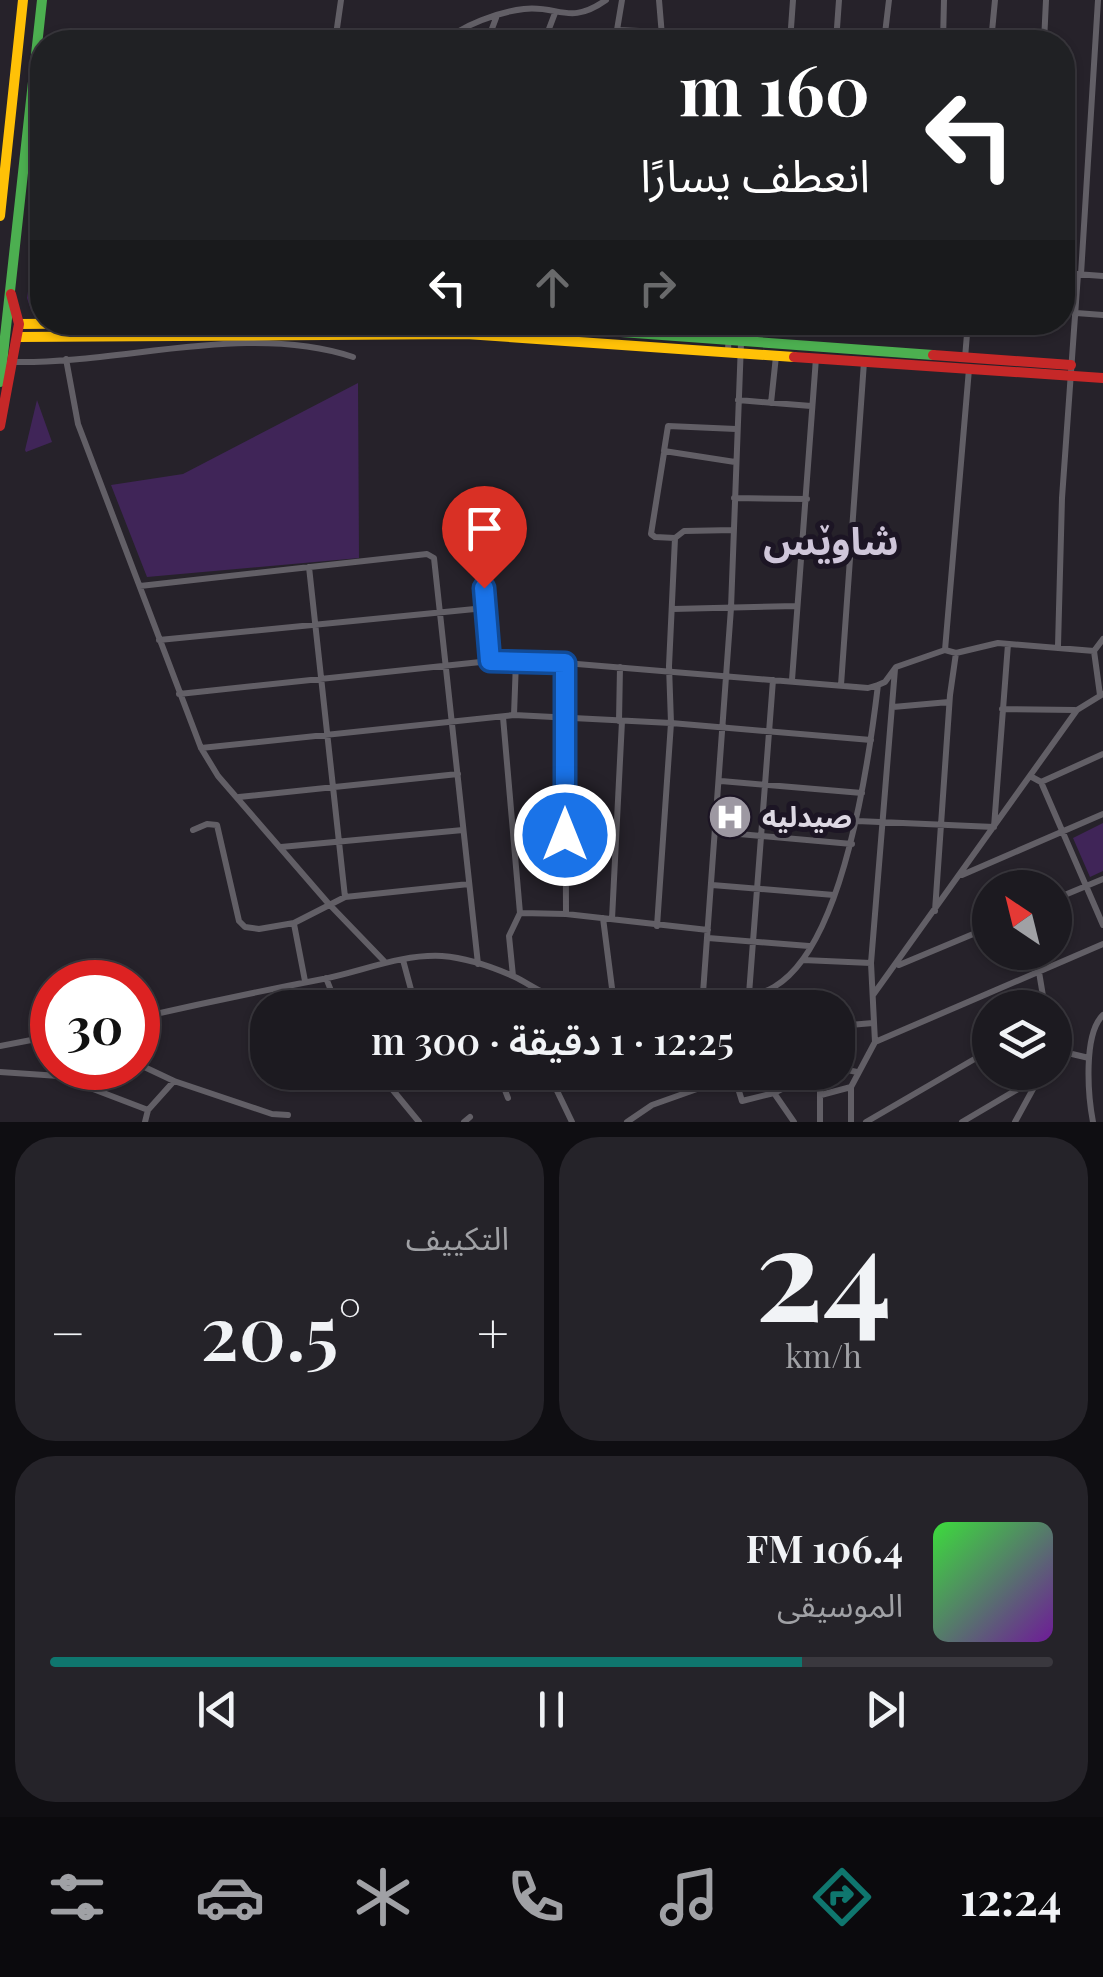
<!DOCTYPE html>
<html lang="ar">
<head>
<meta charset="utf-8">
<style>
	body { margin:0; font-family:"Playfair Display","Noto Sans Arabic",serif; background:#252329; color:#f1f3f6; direction:rtl; height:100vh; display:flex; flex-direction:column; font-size:38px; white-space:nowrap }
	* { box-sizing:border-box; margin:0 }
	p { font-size:32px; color:#a0a1a5 }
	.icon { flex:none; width:55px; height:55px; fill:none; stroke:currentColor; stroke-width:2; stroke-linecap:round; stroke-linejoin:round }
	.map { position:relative; height:1122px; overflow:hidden; direction:ltr }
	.sheet { display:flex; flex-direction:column; gap:15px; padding:15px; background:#0f0e12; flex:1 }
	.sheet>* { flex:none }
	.banner { position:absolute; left:30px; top:30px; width:1045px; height:305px; border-radius:40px; box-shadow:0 2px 8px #0004,0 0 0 2px #3a383e; direction:rtl; background:#202124; color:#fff; overflow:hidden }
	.needle { width:65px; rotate:325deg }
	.controls { position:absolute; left:972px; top:870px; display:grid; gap:20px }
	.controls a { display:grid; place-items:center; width:100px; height:100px; border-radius:50%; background:#1c1a20; box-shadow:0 2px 8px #0004,0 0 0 2px #3a383e; font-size:50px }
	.speed { position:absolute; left:30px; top:960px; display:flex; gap:20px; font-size:50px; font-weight:700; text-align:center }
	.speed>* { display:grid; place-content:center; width:130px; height:130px; border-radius:50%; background:#1c1a20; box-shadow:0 2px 8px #0004,0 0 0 2px #3a383e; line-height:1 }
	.speed .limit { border:15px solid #d22; background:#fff; color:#111 }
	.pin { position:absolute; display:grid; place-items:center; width:85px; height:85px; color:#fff; margin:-102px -42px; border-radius:50% 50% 50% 0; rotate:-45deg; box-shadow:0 0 10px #0007 }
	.pin .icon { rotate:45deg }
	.me { position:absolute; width:110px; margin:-55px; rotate:0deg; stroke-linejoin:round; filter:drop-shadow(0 0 8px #0008) }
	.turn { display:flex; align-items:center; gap:35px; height:210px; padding:0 40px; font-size:45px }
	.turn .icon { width:130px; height:130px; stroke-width:2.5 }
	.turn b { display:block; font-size:70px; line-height:85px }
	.lanes { display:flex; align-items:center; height:95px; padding:0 40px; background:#0003; justify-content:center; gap:50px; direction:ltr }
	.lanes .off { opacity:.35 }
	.big { font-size:75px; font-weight:600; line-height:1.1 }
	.sheet .widget { flex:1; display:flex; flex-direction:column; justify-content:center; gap:15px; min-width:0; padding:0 35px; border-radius:40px; background:#252329 }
	.sheet .dial { align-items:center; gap:0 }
	.dial b { font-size:130px; line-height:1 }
	.song { display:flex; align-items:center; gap:30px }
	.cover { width:120px; height:120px; border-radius:15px; background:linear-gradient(135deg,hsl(120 70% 55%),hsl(280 70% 35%)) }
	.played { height:10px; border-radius:5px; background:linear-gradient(90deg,#0f766e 75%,#3a383e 75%) }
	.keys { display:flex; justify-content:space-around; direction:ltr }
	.heat { display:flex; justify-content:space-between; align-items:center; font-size:55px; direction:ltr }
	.sheet .tiles { flex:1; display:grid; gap:15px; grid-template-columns:1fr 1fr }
	.widget:last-child { grid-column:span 2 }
	.trip { position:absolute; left:250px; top:990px; width:605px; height:100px; border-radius:40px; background:#1c1a20; box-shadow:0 2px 8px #0004,0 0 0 2px #3a383e; font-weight:600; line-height:100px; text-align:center; direction:rtl }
	.menu { display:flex; height:160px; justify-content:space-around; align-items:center; background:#0b0a0d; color:#a0a1a5 }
	.menu .icon { width:70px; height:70px }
	.menu .selected { color:#0f766e }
	.menu b { font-size:45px; color:#f1f3f6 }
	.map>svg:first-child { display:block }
</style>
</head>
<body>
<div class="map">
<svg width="1103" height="1122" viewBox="0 0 1103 1122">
	<rect width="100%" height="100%" fill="#26222a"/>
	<path fill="#402558" d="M42,199v115l-11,-4 -4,-12z
		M358,383l1,175 -212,19 -36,-92 72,-11z
		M37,400l15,42 -26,10 -1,-2z
		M1103,823v48l-13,6 -17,-39z"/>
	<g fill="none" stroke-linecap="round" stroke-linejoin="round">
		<path stroke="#625f66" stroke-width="6" d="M659,0l3,36
			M617,30l45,2
			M662,40l53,-9 75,3
			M335,42l6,-42
			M444,42c19,-17 54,-30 80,-33 35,-4 45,17 82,-9
			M487,42l9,-24
			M544,42l11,-29
			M615,42l7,-42
			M790,42l3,-42
			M836,42l3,-42
			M884,42l5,-42
			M943,42l1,-42
			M991,42l4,-42
			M1044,42l2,-42
			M1062,273l41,3
			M1081,274l17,-274
			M1076,313l27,2
			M728,353l1,-31
			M965,358l3,-36
			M66,359l12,65 123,324 17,28 110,127 56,58
			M14,362c109,2 233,-40 339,-5
			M738,400l73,6
			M771,403l5,-47
			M664,453l-13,81 4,3 20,1
			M735,462l-71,-11 4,-25 68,3
			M734,498l73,1
			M309,567l36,330
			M482,567l8,94
			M140,586l287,-32 7,4 44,406
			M673,609l124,-3
			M159,640l326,-32
			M1058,646l4,-148 16,-224
			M945,650l11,3 42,-10 96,8 6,44
			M1094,651l9,-12
			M565,663l1,251
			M792,680l24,-322
			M841,685l23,-323
			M179,694l311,-33 75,2 303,25 10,-3
			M893,707l56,-5
			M1002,709l73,1
			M514,715l2,-54
			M503,717l17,196 -11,23 4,40
			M619,721l1,-54
			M201,748l313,-33 157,8 200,17
			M1030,776l11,6 62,143
			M721,781l141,12
			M1041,782l62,-28
			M239,797l219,-23
			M857,821l137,6 14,-183
			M193,830l14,-6 10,1 22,96 6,6 14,2 35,-6 51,-26 124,-13
			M717,832l135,12
			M281,847l182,-17
			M962,875l141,-61
			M712,885l122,10
			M1055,899l48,-20
			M935,911l15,-216 6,-42
			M521,913l45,1 142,16
			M603,918l10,78
			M612,919l10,-198
			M294,924l11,57
			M657,926l14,-203 -2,-57 6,-128 9,-7 50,-1
			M708,938l101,8
			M403,960l13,48
			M803,960l68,3
			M899,965l91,-38
			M1039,972l6,36
			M326,978l12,30
			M773,989l11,19
			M703,993l28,-385 10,-265
			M749,994l24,-314
			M873,995l204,-285 26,-16
			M542,1008l5,-15
			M138,1018c61,-14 123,-27 185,-39 40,-8 78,-25 119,-23 24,2 51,11 73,21 13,6 26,17 41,20 34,7 85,-3 121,-5 30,-1 70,12 97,-5 70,-41 95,-227 104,-302l7,-3 11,-15 49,-17 24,-281
			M838,1026l35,-3
			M875,1042l-4,-79 24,-294
			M0,1046l52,-10
			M1055,1050l34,8
			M138,1064l36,17 98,33 16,1
			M838,1068l19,4
			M0,1072l59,4 89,34
			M378,1072l41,50
			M548,1072l24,50
			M733,1072l9,29 32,-8 41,-21
			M551,1080l16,-8
			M774,1093l20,29
			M821,1095l30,-8
			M508,1098l-5,-13 19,-13
			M145,1122l3,-12 26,-29
			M464,1122l6,-5
			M627,1122l25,-17 45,-16
			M820,1122v-50
			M851,1122v-35l24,-45 228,-98
			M866,1122l124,-72
			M962,1122l78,-46
			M1015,1122l24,-44
			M1093,1122c-5,-26 -10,-88 10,-107"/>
		<path stroke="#4caf50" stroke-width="10" d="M483,322l450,33
			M0,382l42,-382"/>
		<path stroke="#ffc107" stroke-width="10" d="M0,216l23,-216
			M19,324l249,-2
			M18,337l448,-3 328,23"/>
		<path stroke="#c62828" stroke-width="10" d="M933,355l138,10
			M794,357l309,21
			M0,426l19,-102 -8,-30"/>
	</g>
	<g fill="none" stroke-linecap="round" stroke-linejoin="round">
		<g stroke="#114b97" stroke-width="25">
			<path id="route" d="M484,588l6,73 75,2v172"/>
		</g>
		<use href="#route" stroke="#1a73e8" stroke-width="18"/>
	</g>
	<defs>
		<g id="hospital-disc" transform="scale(2.25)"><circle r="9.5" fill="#9d98a2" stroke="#1c1524"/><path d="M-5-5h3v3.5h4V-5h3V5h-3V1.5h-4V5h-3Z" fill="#fff"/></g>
	</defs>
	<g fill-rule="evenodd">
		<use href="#hospital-disc" x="730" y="817"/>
	</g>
	<g text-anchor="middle" stroke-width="10" stroke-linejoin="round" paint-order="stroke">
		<g font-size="28" font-weight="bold" fill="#ddd8e3" stroke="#1c1524" text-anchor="start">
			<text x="762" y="827">صیدلیە</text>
		</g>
		<g font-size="38" font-weight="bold" fill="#cfc6da" stroke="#1c1524">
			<text x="831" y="555">شاوێس</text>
		</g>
	</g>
</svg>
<div class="controls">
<a><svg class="needle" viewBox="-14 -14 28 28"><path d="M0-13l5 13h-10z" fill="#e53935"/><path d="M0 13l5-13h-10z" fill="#a0a1a5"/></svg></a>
<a><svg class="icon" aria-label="layers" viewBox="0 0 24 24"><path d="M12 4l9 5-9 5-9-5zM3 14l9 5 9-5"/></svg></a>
</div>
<div class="speed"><div class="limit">30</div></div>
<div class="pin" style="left:484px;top:588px;background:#d93025"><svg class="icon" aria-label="arrive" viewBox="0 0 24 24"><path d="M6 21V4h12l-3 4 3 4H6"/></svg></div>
<svg class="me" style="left:565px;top:835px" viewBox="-20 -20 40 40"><circle r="17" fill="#1a73e8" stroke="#fff" stroke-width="3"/><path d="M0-11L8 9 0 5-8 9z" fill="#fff"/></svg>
<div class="trip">12:25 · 1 دقيقة · 300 m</div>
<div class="banner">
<div class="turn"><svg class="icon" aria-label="left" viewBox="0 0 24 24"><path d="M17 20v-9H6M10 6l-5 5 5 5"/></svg><div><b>160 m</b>انعطف يسارًا</div></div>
<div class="lanes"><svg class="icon" aria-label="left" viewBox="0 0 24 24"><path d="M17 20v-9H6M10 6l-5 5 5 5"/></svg><svg class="icon off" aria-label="ahead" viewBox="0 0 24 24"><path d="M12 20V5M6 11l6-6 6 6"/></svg><svg class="icon off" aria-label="right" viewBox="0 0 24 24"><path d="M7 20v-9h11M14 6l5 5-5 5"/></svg></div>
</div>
</div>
<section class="sheet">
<div class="tiles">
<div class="widget dial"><b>24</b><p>km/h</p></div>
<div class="widget"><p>التكييف</p>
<div class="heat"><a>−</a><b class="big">20.5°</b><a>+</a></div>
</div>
<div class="widget">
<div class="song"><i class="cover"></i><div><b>106.4 FM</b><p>الموسيقى</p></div></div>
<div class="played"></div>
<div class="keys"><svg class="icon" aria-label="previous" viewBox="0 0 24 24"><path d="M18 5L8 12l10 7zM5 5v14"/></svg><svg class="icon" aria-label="pause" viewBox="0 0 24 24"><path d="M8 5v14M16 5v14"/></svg><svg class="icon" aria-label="next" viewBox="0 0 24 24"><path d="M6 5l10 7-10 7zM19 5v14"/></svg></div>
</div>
</div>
</section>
<nav class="menu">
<b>12:24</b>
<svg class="icon selected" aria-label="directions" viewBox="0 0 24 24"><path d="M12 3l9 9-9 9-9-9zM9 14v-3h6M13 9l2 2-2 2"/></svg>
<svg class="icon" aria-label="music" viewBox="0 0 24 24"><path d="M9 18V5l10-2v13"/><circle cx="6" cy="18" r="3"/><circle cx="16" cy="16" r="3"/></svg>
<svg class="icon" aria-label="phone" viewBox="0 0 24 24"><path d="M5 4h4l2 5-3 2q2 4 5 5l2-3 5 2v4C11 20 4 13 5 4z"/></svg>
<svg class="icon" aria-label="climate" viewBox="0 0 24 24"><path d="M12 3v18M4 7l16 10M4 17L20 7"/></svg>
<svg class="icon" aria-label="car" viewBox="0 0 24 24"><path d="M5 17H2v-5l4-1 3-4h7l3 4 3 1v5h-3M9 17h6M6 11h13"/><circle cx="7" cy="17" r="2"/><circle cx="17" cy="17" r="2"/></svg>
<svg class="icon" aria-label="filters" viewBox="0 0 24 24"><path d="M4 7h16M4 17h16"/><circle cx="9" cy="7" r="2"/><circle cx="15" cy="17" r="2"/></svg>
</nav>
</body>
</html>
